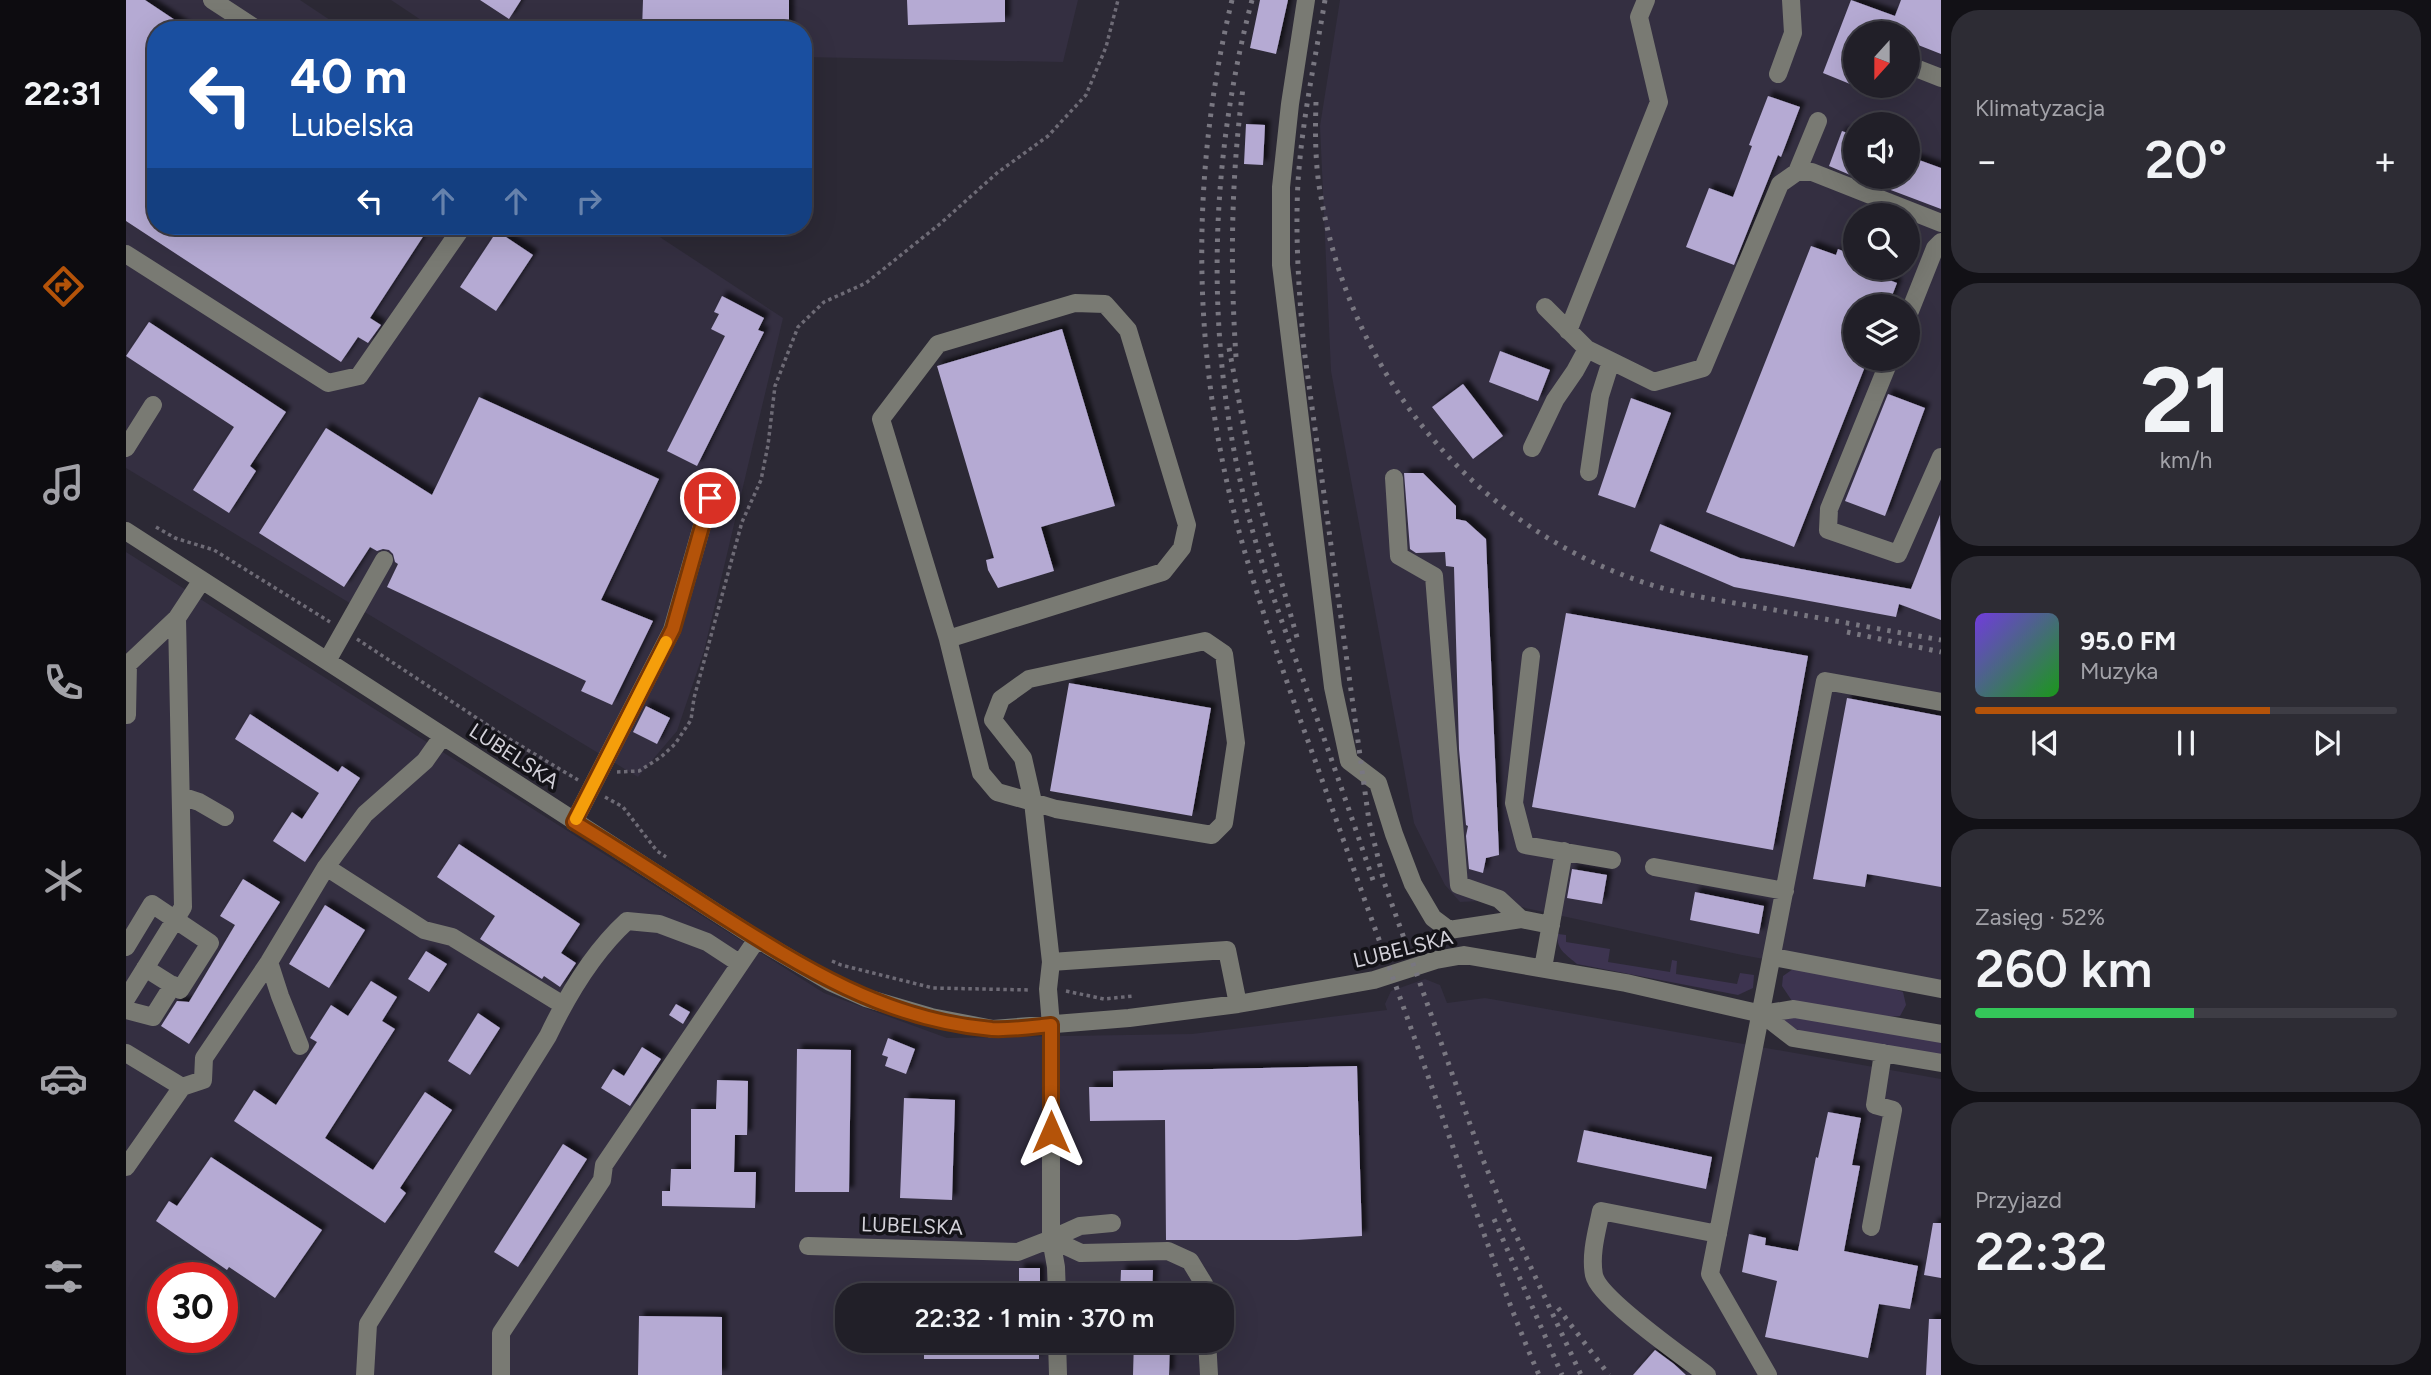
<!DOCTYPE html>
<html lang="pl">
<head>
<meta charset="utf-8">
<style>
	body { margin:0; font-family:Figtree,sans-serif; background:#2d2c34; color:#f1f3f6; height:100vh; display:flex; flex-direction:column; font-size:26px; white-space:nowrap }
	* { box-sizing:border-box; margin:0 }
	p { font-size:23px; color:#a2a2a8 }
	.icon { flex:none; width:38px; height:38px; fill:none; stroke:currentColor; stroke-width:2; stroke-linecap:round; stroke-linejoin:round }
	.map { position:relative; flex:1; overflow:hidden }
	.side { display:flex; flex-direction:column; gap:10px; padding:10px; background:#121116; width:490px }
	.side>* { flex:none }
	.top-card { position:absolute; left:21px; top:21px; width:665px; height:214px; border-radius:28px; box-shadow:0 7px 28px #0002,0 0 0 2px #3e3d45; background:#1a4fa0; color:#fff; overflow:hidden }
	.needle { width:46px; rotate:201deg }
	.tools { position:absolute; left:1717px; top:21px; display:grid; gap:14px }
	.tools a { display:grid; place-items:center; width:77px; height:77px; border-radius:50%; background:#211f28; box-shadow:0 7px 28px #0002,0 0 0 2px #3e3d45; font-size:35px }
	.speed { position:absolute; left:21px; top:1262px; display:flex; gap:14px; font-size:35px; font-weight:700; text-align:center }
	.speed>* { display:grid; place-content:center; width:91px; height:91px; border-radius:50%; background:#211f28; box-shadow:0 7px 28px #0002,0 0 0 2px #3e3d45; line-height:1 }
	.speed .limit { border:10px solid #d22; background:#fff; color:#111 }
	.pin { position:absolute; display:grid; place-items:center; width:60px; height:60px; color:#fff; margin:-30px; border:4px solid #fff; border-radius:50%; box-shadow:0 2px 7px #0007 }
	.me { position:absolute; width:77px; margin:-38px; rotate:0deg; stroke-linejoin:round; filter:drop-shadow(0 0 5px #0008) }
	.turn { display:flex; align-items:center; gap:24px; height:147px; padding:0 28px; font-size:32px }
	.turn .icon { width:91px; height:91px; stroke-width:2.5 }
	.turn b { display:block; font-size:49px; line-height:60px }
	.lanes { display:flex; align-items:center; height:66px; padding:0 28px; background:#0003; justify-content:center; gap:35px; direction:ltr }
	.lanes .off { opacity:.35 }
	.big { font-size:52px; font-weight:600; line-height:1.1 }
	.side .widget { flex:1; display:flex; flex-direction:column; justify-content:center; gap:10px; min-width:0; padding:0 24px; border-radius:28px; background:#2d2c34 }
	.side .dial { align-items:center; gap:0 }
	.dial b { font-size:91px; line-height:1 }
	.song { display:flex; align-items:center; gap:21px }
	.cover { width:84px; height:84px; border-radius:10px; background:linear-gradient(135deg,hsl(260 70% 55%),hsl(120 70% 35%)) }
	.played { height:7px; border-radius:4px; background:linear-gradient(90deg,#b45309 70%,#3e3d45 70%) }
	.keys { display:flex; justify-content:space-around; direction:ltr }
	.heat { display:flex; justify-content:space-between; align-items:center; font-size:38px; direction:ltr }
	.charge { height:10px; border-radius:5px; background:linear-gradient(90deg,#34c759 52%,#3e3d45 0) }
	.trip { position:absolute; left:709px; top:1283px; width:399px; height:70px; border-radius:28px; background:#211f28; box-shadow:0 7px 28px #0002,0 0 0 2px #3e3d45; font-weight:600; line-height:70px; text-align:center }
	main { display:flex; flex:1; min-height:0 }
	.dock { display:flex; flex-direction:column; width:126px; justify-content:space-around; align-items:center; background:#0d0c10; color:#a2a2a8 }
	.dock .icon { width:49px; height:49px }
	.dock .active { color:#b45309 }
	.dock b { font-size:32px; color:#f1f3f6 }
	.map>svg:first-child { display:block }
</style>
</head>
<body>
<main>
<nav class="dock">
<b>22:31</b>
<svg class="icon active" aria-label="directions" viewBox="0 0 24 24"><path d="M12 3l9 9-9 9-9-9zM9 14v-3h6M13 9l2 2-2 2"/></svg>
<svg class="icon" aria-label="music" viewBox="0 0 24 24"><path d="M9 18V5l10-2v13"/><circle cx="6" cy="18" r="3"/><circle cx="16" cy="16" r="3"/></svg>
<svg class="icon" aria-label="phone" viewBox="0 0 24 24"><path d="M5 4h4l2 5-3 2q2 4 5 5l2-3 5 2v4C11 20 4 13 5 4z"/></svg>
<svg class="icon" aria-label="climate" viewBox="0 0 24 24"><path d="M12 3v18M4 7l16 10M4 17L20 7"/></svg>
<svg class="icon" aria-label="car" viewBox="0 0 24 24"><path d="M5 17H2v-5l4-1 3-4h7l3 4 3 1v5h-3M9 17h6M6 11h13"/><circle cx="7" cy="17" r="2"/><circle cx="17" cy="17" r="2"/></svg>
<svg class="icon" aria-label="filters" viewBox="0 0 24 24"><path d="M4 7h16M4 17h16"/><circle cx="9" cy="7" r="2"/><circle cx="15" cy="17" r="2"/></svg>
</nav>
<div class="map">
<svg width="1815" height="1375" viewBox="0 0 1815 1375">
	<defs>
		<filter id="shadow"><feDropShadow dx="5" dy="-5" stdDeviation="2" flood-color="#0009"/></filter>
	</defs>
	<rect width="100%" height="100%" fill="#2c2935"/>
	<path fill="#342f41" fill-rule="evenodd" d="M0,0h174l45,30h-189v196h487l140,92 -79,333 -27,80 -39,46 -512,-309z
		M265,0h687l-15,62 -260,-5v-27h-367z
		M1214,0h601v992l-199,-37 -235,-51 -28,-3 -19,1 -15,-17 -31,-62 -83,-452 -11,-245zM1729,33h53v53h-53zM1729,124h53v53h-53zM1729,215h53v53h-53zM1729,306h53v53h-53z
		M0,552l698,441 123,45 245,-4 195,-24 -2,-6 6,-13 34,-12 15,6 7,18 38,-5 456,81v296h-1815zM37,1278h59v59h-59zM721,1295h375v45h-375z"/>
	<path fill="#3d3450" d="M1432,934l8,1v7l44,7 -2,13 62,10 2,-12 5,1 -1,13 61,10 3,-11 14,2 -1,13 -15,7 -161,-31c-10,-9 -22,-15 -19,-30z
		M1667,969l95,18 15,5 3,13 -6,11 -22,2 -86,-17 -10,-15 1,-10z
		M1669,1017l146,25v15l-144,-26 -15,-11z"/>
	<path fill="#b5aad3" filter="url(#shadow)" d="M0,0h19l45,30h-34v196h274l-60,92 11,7 -13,18 -10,-6 -17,25 -215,-141z
		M354,0h41l-12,19z
		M517,0h146v30h-147z
		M781,0h98v22l-97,3z
		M1134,0h28l-12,54 -26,-6z
		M1725,0l44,16 6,-16h40v54l-33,-13v-8h-53v53l-32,-13z
		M1642,96l32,11 -19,50 -3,-2 -44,110 -48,-18 23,-59 24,9 19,-51 -3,-1z
		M1120,124l19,1 -2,40 -19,-1z
		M1716,131l13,5v41l-26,-11z
		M1782,156l33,12v41l-82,-31 49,-1z
		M371,231l36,24 -37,56 -36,-24z
		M1685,246l25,9 2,-6 17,7v12h23l-2,7 21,8 -9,23h-33v53h13l-74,188 -88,-35z
		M596,296l42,22 -6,12 6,2 -67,134 -30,-15 58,-115 -14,-7 8,-15 -5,-2z
		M23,322l137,90 -36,54 6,5 -27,42 -36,-23 41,-63 -108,-71z
		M936,329l53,177 -74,21 13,44 -56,17 -10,-18 -2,-10 8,-2 -57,-192z
		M1374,351l50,19 -12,31 -49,-19z
		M1337,384l40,52 -30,23 -41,-52z
		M1762,394l37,14 -40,108 -40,-15z
		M353,397l180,82 -58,121 52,21 -41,84 -31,-14 5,-10 -199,-94 11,-23 -3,-2 -2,-8 -4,-4 -6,-1 -6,2 -7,-4 -26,40 -85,-54 67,-105 106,67z
		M1505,398l40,15 -36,95 -37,-13z
		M1278,473h19l33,33v13l10,2 20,18 13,316 -13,3 -3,15 -14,-4 -3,-33 2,-10 -2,-1 -7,-76 -5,-182 -8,-1 -1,-14 -29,1 -6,-4z
		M1814,515l1,105 -42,-16 -3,13 -162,-30 -84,-36 10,-27 80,34 171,31z
		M1440,613l242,43 -35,194 -241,-43z
		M943,683l142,25 -19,108 -142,-25z
		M1721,698l94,18v171l-74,-13 -2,13 -52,-8z
		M520,706l24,12 -13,26 -24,-12z
		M124,714l88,58 4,-6 18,12 -55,84 -32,-21 19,-29 10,7 17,-26 -84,-54z
		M333,844l121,80 -19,29 15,10 -16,24 -16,-11 -2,3 -62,-40 15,-23 -58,-39z
		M1446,869l35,6 -5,29 -35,-6z
		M117,879l37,23 -91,142 -28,-18 16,-25 12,1 46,-77 -15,-9z
		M1569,892l69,14 -5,28 -69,-14z
		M199,905l40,25 -36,58 -40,-24z
		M300,951l21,13 -18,28 -21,-13z
		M245,981l26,16 -15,24 13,8 -70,109 48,32 52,-78 27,18 -52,78 6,5 -21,30 -151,-102 20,-31 22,15 41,-63 -7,-4 21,-33 17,11z
		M550,1004l14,8 -7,12 -14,-9z
		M352,1013l22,15 -30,47 -22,-14z
		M762,1038l27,11 -9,25 -21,-8 3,-9 -6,-2z
		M516,1047l19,12 -31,47 -29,-18 12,-19 11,7z
		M671,1049l54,1 -2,142h-54z
		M1231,1066l5,170 -65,4h-131l-1,-120 -75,1 -1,-34h24v-16z
		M591,1080l31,1 -1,54h-12l-1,37h22l-1,36 -93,-2v-15h8l1,-22h20v-60h25z
		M778,1098l51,2 -3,100 -52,-2z
		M1702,1112l33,6 -9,47 8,1 -16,85 74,15 -8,43 -31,-5 -11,54 -103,-21 12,-56 -35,-9 7,-38 17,4 -1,7 33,6 18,-94 2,1z
		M1458,1130l128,27 -6,32 -129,-27z
		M437,1144l24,15 -69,108 -24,-15z
		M85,1157l111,73 -47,68 -46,-31 -2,3 -71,-49 13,-20 8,5z
		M1807,1223h8v55l-17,-3z
		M893,1268h21v27h-21z
		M995,1270h32l-1,25h-32z
		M513,1316l83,1v58h-84z
		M1803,1319h12v56h-15z
		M798,1340h115v19h-115z
		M1008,1340h36l-1,35h-36z
		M1529,1350l19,14 12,11h-53z"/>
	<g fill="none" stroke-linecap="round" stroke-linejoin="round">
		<path stroke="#6e6b76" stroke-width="3.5" stroke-dasharray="3.5 3.5" stroke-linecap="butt" d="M30,527l19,11 39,12 116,72
			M231,639l144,95 77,46
			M491,772l22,-1 22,-14 14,-13 16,-24 3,-22 48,-176 19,-42 7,-35 7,-59 23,-59 26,-25 42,-19 75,-60 56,-50 51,-37 38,-41 20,-48 12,-47
			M479,797l18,10 34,44 9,6
			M706,961l9,4 92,23 98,2
			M940,991l38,8 29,-3"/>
		<path stroke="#797a73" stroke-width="18" d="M86,0l46,30
			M1180,0l-16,104 -9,83v78l52,422 16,74 29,22 16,51 19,50 20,34 16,12 72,-11 30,6
			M1782,65l33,13
			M1652,74l15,-41 -2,-33
			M1671,172l21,-51
			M0,254l202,129 31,-7 104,-150
			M1419,307l42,42 67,33 49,-14 77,-184 17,-12h15l129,51
			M1782,316l27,-68 6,-6
			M1442,331l91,-229 -20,-85 7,-17
			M1764,359l-61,150 -1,21 70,24 43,-97
			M0,448l27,-43
			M1406,448l23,-48 20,-29 12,-22
			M1463,472l11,-76 11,-35
			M1268,478l5,78 35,20 25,309 40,14 22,20
			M0,531l631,408 73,43 36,16 65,19 62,12 136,-11 109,-14 136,-24 62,-20 28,-5 162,28 136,31 32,-5 147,25
			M1079,641l19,13 12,89 -12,80 -12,12 -156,-26 -23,-7 -10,-44 -30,-38 8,-21 28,-20z
			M1405,656l-17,147 11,42 87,15
			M201,661l57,-101
			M0,666l51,-48 25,-38
			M1,715l1,-52
			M55,796l18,6 26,15
			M448,822l98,-192 38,-132
			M200,867l98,63 28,7 111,68
			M1528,867l131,24
			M0,947l26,-43 58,39 -30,47 -35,-22
			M1647,957l168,32
			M143,962l11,34 20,50
			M925,962l176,-12 11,54
			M1417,968l21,-117
			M0,999l57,-92 -6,-289
			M0,1010l27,7 20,-32
			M1636,1014l31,24 148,25
			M0,1053l56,34 -56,80
			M56,1087l21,-7 1,-22 65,-96 57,-95 39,-53 60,-53 17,-24
			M986,1223l-32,3 -29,13 30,14 87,-2 22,10 14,23 1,11
			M1745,1227l22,-117 -18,-5 8,-52
			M925,1239l5,28 1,28
			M682,1246l210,6 33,-13v-214l-3,-36 3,-27 -18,-160 -36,-10 -16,-19 -33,-134 215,-67 19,-24 5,-23 -59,-195 -23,-26 -30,-1 -137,41 -57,75 67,220
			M931,1340l1,35
			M1081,1340l2,35
			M239,1375l3,-51 180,-288c20,-42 45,-84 79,-115l32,3 48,18 32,21
			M375,1375v-42l101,-153 2,-15 153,-226
			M1581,1375c-23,-18 -108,-76 -113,-100 -4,-21 3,-44 7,-64l117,23
			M1642,1375l-58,-101 115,-593 116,21"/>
		<path stroke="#797781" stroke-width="5" stroke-dasharray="3.5 7" stroke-linecap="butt" d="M1106,0c-35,145 -40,296 -13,443 17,95 49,185 81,276 29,79 56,158 85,237 28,77 55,154 82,231 23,63 45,127 72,188
			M1126,0c-42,159 -47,328 -10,489 17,76 46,148 72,221 21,59 41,117 61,176
			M1199,0c-10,60 -23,121 -27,182 -3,56 1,111 6,167l65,472 15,61 97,273 20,48 80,172
			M1190,102c-1,31 -1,64 5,95 31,181 156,335 334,389 37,11 76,16 114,23 57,10 115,21 172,31
			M1103,348l27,143 42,150
			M1110,357c-6,-91 -5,-179 7,-269
			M1721,632l94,20
			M1368,1219l68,156
			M1432,1308l51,67"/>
	</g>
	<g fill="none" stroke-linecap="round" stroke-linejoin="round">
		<g stroke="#753606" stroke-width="18">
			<path id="route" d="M584,498l-37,131 -99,193c47,29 94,59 140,89 88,56 171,109 278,118 20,1 40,-2 59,-4v107"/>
		</g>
		<use href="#route" stroke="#b45309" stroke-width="12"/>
		<path stroke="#f59e0b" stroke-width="12" d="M450,819l90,-177"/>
	</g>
	<g text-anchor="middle" stroke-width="7" stroke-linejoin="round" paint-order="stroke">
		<g font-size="21" fill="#d2d0d8" stroke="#141318">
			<text transform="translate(388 756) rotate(33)" y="7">LUBELSKA</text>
			<text transform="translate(1277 949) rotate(-14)" y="7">LUBELSKA</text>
			<text transform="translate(786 1226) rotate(2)" y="7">LUBELSKA</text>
		</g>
	</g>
</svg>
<div class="tools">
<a><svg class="needle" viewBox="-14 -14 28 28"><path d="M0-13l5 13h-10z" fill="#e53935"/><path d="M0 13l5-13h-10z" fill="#a2a2a8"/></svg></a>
<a><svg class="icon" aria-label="sound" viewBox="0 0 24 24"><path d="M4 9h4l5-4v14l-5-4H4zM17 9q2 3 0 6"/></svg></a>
<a><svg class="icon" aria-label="search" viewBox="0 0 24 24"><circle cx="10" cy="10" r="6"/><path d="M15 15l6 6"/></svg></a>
<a><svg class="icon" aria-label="layers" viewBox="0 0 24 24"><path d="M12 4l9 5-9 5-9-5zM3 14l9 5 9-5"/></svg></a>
</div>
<div class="speed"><div class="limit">30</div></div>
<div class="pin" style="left:584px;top:498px;background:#d93025"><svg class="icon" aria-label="arrive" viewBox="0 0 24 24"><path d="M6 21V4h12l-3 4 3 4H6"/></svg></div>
<svg class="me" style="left:925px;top:1132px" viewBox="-20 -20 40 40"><path d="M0-17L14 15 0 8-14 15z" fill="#b45309" stroke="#fff" stroke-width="4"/></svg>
<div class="trip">22:32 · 1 min · 370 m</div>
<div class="top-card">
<div class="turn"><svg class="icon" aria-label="left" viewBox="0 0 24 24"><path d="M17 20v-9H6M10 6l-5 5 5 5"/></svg><div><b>40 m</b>Lubelska</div></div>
<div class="lanes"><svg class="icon" aria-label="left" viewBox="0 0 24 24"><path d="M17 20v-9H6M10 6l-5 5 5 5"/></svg><svg class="icon off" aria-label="ahead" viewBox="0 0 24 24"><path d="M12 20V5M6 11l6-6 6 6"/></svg><svg class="icon off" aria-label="ahead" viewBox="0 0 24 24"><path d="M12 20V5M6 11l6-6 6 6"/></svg><svg class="icon off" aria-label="right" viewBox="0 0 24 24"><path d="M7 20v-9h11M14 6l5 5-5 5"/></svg></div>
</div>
</div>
<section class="side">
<div class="widget"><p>Klimatyzacja</p>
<div class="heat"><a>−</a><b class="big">20°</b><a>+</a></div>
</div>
<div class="widget dial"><b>21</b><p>km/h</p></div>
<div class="widget">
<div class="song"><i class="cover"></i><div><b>95.0 FM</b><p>Muzyka</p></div></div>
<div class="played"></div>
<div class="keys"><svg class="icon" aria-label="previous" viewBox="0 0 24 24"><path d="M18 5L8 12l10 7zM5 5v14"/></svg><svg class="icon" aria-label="pause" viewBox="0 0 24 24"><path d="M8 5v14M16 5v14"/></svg><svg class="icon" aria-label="next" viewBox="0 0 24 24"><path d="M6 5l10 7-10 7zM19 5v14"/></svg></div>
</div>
<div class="widget"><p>Zasięg · 52%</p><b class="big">260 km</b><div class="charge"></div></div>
<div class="widget"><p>Przyjazd</p><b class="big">22:32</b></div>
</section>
</main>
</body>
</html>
